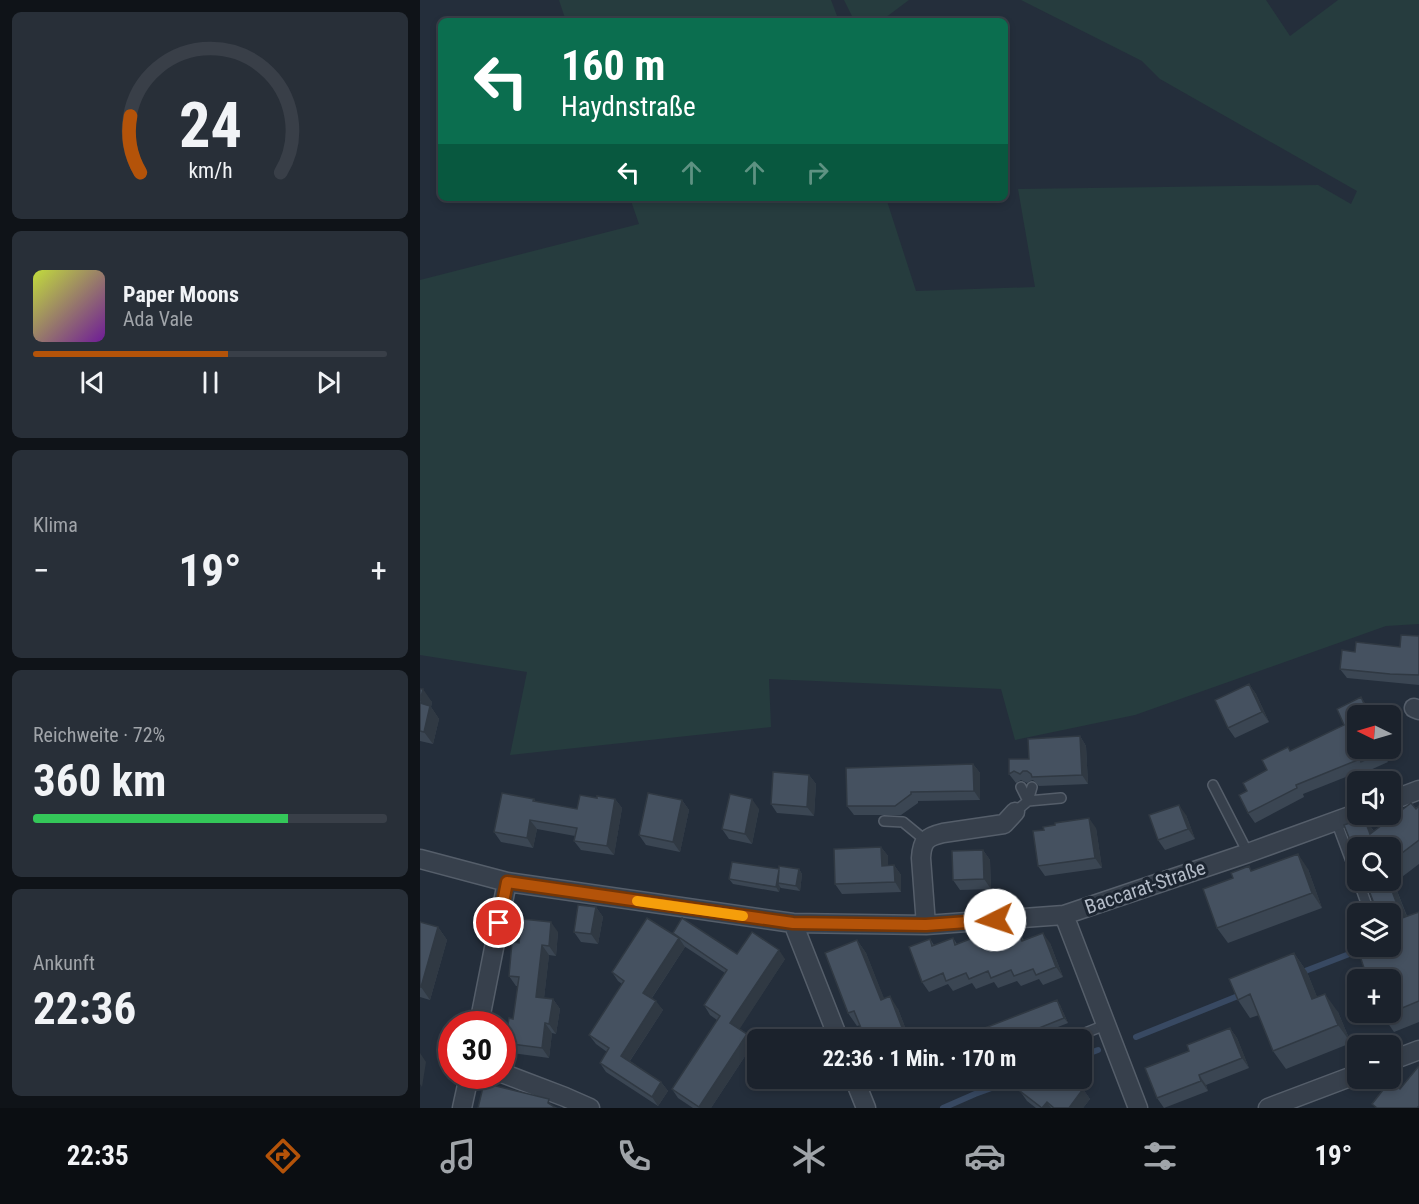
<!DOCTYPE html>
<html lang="de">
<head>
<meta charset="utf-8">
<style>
	body { margin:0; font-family:"Roboto Condensed",sans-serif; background:#282f38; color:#f1f3f6; height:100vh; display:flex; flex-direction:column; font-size:22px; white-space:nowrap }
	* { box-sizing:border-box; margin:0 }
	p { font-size:20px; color:#a0a4a9 }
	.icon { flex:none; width:33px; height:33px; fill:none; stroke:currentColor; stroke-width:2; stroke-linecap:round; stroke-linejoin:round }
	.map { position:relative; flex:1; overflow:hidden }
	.panel { display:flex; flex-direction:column; gap:12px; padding:12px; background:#0f1318; width:420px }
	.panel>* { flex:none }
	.banner { position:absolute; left:18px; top:18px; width:570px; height:183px; border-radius:9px; box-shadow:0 3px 9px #0003,0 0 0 2px #393f48; background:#0b6e4f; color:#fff; overflow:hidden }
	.needle { width:39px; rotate:275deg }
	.buttons { position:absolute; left:927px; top:705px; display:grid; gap:12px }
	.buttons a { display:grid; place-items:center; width:54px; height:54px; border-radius:9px; background:#1b222c; box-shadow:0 3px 9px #0003,0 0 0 2px #393f48; font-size:30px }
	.speed { position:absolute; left:18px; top:1011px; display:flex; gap:12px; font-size:30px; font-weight:700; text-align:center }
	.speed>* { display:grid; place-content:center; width:78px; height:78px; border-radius:50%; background:#1b222c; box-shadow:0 3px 9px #0003,0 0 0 2px #393f48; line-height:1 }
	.speed .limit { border:9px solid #d22; background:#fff; color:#111 }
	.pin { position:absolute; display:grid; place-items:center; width:51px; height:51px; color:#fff; margin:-26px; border:3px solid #fff; border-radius:50%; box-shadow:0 2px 6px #0007 }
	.me { position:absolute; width:66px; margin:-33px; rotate:266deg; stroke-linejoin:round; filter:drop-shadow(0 0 4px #0008) }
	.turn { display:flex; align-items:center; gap:21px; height:126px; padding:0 24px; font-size:27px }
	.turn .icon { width:78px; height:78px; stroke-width:2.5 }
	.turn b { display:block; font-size:42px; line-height:51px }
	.lanes { display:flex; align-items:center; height:57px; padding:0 24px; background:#0003; justify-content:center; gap:30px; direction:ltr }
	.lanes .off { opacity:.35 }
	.big { font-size:45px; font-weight:700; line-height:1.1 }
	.panel .widget { flex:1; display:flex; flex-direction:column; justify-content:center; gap:9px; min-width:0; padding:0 21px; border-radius:9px; background:#282f38 }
	.panel .dial { align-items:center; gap:0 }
	.dial svg { height:156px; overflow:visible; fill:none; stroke:#393f48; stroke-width:7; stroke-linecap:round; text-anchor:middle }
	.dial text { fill:#f1f3f6; stroke:none }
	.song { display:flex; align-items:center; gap:18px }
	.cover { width:72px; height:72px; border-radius:9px; background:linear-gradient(135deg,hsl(70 70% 55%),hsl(280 70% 35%)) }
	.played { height:6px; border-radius:3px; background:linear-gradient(90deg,#b45309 55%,#393f48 55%) }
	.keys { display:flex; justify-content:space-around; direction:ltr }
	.heat { display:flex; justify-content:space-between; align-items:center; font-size:33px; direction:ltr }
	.charge { height:9px; border-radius:4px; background:linear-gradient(90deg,#34c759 72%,#393f48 0) }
	.trip { position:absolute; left:327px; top:1029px; width:345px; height:60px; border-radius:9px; background:#1b222c; box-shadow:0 3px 9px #0003,0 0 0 2px #393f48; font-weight:700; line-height:60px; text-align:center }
	.dock { display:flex; height:96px; justify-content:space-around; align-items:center; background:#0b0e12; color:#a0a4a9 }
	.dock .icon { width:42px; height:42px }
	.dock .active { color:#b45309 }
	.dock b { font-size:27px; color:#f1f3f6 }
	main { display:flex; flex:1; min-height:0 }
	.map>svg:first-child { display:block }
</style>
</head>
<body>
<main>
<section class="panel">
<div class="widget dial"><svg viewBox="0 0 100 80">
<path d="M14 69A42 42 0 1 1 86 69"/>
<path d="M14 69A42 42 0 0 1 9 40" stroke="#b45309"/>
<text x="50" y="56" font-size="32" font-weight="700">24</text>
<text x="50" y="72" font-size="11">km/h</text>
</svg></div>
<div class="widget">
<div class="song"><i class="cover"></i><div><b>Paper Moons</b><p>Ada Vale</p></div></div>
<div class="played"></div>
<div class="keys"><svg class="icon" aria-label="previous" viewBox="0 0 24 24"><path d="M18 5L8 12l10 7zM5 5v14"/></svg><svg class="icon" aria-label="pause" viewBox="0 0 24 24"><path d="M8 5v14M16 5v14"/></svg><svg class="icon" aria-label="next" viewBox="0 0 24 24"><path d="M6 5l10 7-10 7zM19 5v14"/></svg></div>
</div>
<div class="widget"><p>Klima</p>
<div class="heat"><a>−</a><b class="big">19°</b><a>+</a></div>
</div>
<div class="widget"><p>Reichweite · 72%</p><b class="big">360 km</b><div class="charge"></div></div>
<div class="widget"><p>Ankunft</p><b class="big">22:36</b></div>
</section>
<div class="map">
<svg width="999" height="1108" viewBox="0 0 999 1108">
	<rect width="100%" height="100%" fill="#242e3b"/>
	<path fill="#263c3e" d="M139,0h272l8,21h-273z
		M424,0h65l-28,21h-13l-15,-3z
		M601,0h245l24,36 48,-36h81v624l-33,2 -251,89 -120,25 -14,-51 -232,-10 2,48 -261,28 17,-83 -107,-17v-375l219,-56 -9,-26h256l30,93 119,-4 -17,-98 300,-4 33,19 6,-13 -197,-112 -18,-18z"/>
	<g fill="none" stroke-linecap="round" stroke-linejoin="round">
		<path stroke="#384962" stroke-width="6" d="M880,973l70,-27
			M716,1037l107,-43
			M662,1056l16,-6
			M523,1108l32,-14 44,-16"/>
		<g stroke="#555e6a" stroke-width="12">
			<path id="lane" d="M793,785l35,68
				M601,787l7,14 4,-14
				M595,812l13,-11 33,-3
				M464,821l19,1 22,18
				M916,821l22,59
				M938,880l12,34
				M648,1040l37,-15"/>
		</g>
		<g stroke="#555e6a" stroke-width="21">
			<path id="street" d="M994,708l5,2
				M970,801l29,-11
				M0,859l87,23 286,41 133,2 138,-10 184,-62 110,-40
				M644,915l74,193
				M373,923l46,117
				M506,925l-5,-67c1,-17 5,-21 22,-25l61,-9 11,-12
				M59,1024l28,-142
				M970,1061l29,-11
				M82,1073l63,24 25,11
				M434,1078l12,30
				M42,1108l7,-32
				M848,1108l90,-34"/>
		</g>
		<use href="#lane" stroke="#37404c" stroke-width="9"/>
		<use href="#street" stroke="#37404c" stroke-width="18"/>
	</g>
	<path fill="#3b4653" d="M999,636v49l-72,-7 -7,-9 15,-17 45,-5z
		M829,684l7,10 13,28 -34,16 -7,-10z
		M0,689l12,13 -1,5 8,12 -6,25 -13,-3z
		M948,707l3,7 3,-1 2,3h-18v32h24l6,14 -20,9 -2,-2 -63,25 1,3 -49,26 -7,-10 -1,-22 20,-21 77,-45z
		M660,736l6,10 2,38 -49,2 -6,-6 -3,1 -3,2 -6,-3 -5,3 -7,-9 20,-15z
		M553,764l7,9v27l-62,1v2l-17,12h-47l-7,-9z
		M389,775l7,9 -2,32 -37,-3 -6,-9z
		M177,798l18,1 7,9 -8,47 -33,-5 -7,-9 1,-5 -38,-7 -4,19 -32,-6 -7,-10 40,-33 2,3 41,7z
		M262,800l7,10 -9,42 -34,-7 -7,-10z
		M999,806v58l-25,19 13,33 12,-4v110l-25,10 -11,-16 7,-70v-98l-46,-23 20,-7 10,13z
		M339,809l-7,35 -23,-5 -7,-10z
		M766,815l9,24 -30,11 -7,-10z
		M635,825l41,3 6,40 -57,8 -7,-10 6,-36z
		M461,847l7,9v9h6l7,10v17l-59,2 -7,-10z
		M563,850l7,10 1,29 -31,1 -7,-10z
		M379,869l3,5 -2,17 -19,-3 -1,-1 -1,5 -46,-8 -4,-5z
		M888,869l14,39 -94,35 -11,-15 16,-50 19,-7z
		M176,907l7,10 -5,27 -17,-2 -7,-10z
		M0,922l18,5 9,13 -17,60 -10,-3z
		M138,932l-2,24 -7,-1 -5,43 9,1 7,10 -4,25 -4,-1 -3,25 -37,-5 -7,-10 8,-24 5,-33h-2l-7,-10 10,-33z
		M600,934l4,6 26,3 13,34 -20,8 -4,-6 -18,7 -4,-5 -19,7 -4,-6 -18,7 -4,-6 -19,8 -5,-7 -19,8 -7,-10 8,-43 4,6 19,-7 4,6 18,-7 4,6 19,-7 4,5z
		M254,935l63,19 48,5 -46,70 14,15 -42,64h-18l-15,-10 -6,-9 45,-69 -7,-5 -6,-10 21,-32 -41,-27 1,1 -33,51 11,12 -33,51 31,21 7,9 -10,15 -52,-34 -6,-9 7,-11 -11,-8 -7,-9 33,-51 -4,-3 -6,-9z
		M437,940l9,13 18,46 14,10 12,31h-44l-6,-15 -3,1 -9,-13z
		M874,953l13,19 10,25 21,15 13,31 -65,26 -13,-18 -14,-36 -9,3 -12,-18z
		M637,1000l3,5 8,18 -43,17h-65z
		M810,1028l7,10 12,30 -43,17 2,6 -44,17 -7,-10 32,-47z
		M663,1089l7,10 -7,9h-47l-9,-7 -7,-10z"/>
	<path fill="#303943" d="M829,684l7,10 13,28 -7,-10z
		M3,689l9,13 -1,5 8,12 -6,25 -9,-12 -4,-28z
		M941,697l7,10 4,9h-2z
		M660,736l6,10 2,38 -6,-9z
		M959,748h3l6,14 -7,-10z
		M553,764l7,9v27l-6,-9z
		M389,775l7,9 -2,32 -7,-9z
		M195,799l7,9 -8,47 -7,-9z
		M332,799l7,10 -7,35 -7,-10z
		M262,800l7,10 -9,42 -7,-10z
		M759,805l7,10 9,24 -7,-10z
		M669,818l7,10 6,40 -7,-10z
		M944,818l11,15 -5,1z
		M110,820l7,9 -4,19 -6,-10z
		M461,847l7,9v19l-6,-9z
		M563,850l7,10 1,29 -7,-10z
		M878,854l10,15 14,39 -10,-15z
		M474,865l7,10v17l-6,-10z
		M379,869l3,5 -2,17 -4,-5z
		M359,870l-1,13 2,4 -1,5 -3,-5z
		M970,878l4,5 19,50 -11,-15 -14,-38h2z
		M176,907l7,10 -5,27 -7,-10z
		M131,922l7,10 -2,24 -7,-10z
		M18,927l9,13 -17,60 -9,-13z
		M623,933l7,10 13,34 -7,-10z
		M259,938l6,9 -36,55 -6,-9z
		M437,940l9,13 24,60 -9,-13z
		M122,945l7,10 -6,52 -7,-10z
		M359,950l6,9 -48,74 -7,-10z
		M874,953l13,19 18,45 -13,-18z
		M905,994l13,18 13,31 -13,-18z
		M470,996l8,13 12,31h-3l-1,-2z
		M133,999l7,10 -4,25 -7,-10z
		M637,1000l3,5 8,18 -4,-5z
		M236,1001l7,9 -36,55 -6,-9z
		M125,1023l7,10 -3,25 -7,-10z
		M810,1028l7,10 12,30 -7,-10z
		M327,1034l6,10 -42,64h-11l-1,-1z
		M0,1053l6,9 -4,25 -2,-3z
		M779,1075l7,10 2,6 -7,-10z
		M241,1082l7,9 -10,15 -6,-9z
		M663,1089l7,10 -7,9h-14z
		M627,1102l4,6h-9z"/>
	<path fill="#455160" stroke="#303943" stroke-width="1.5" d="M981,635l18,1v39l-29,-1 -50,-5 2,-19 13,2 1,-10 44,5z
		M829,684l13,28 -34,16 -13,-28z
		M0,689h3l-3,12z
		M941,697l8,18 5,-2 1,3h-17v32h21l2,4 -20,10 -1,-3 -64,26 1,3 -49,25 -9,-18 8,-4 -4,-8 24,-13 -5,-10 26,-13 2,4 54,-26 -7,-16z
		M0,703l10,3 -6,26 -4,-1z
		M660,736l2,39 -50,2 -1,-3 -4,-3h-4l-3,3 -6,-3 -5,3v-15h20l-1,-20z
		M553,764l1,27 -63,1v2l-16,12h-48l-1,-38z
		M353,772l36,3 -2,32 -36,-3z
		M82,793l32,6 -1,2 44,8 3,-14 17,3v-2l18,3 -8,47 -33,-5 3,-13 -47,-8 -3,18 -33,-6z
		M228,793l34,7 -9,42 -34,-7z
		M310,794l22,5 -7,35 -23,-5z
		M991,803l5,6 3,-3v34l-29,22v-14h-32v12l-14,-35 20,-7 6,16z
		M759,805l9,24 -30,11 -9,-25z
		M669,818l6,40 -57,8 -5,-35 11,-1 -1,-3 12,-2v-2z
		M461,847l1,19 12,-1 1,17 -60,2 -1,-35z
		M563,850l1,29 -31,1 -1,-29z
		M878,854l14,39 -95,35 -14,-39 30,-11 -2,-5 18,-7 2,5z
		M312,862l47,7v-3l20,3 -3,17 -18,-3 1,-13 -3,17 -47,-8z
		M945,880h23l14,38 17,-6v89l-36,15 -1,-4h8v-32h-22l-15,-45 5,-1v12h32v-32h-12z
		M158,905l18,2 -5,27 -17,-2z
		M227,918l32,20 -36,55 13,8 -35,55 40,26 -9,15 -52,-34 9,-15 -20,-13 35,-54 -12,-9z
		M262,918l55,36 15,-22 27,18 -49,73 17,11 -48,73 -27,-18 48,-73 -16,-11 23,-35 -54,-37z
		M102,919l29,3 -2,24 -7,-1 -6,52 17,2 -4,25 -4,-1 -3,25 -37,-5 4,-25 4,1 6,-42 -10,-1 3,-34 7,1z
		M0,922l18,5 -17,60h-1z
		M623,933l13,34 -20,8 -3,-6 -19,7 -3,-6 -20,8 -3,-7 -19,8 -3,-6 -20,8 -3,-8 -21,9 -13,-35 21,-8 2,7 21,-8 2,7 20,-8 3,6 20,-7 2,6 20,-8 2,7z
		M437,940l24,60 9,-4 16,42 -5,2h-35l-12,-29 -6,2 -23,-60z
		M874,953l18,46 13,-5 13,31 -65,26 -23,-57 -12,6 -9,-21z
		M637,1000l7,18 -55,22h-49l-1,-2z
		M810,1028l12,30 -43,17 2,6 -44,17 -12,-30 44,-17 -2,-6z
		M998,1067h1v39l-2,2h-40l-5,-4 18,-23 10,8z
		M610,1078h24l1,2 1,-2h13l14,11 -14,19h-15l-7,-6 -5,6 -22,-17z
		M64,1083l65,16 -1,4 8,5h-78z"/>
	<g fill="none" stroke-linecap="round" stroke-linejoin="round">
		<g stroke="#753606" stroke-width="15">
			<path id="route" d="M79,923l8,-41 286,41 133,2 69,-5"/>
		</g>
		<use href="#route" stroke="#b45309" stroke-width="10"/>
		<path stroke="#f59e0b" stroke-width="10" d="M217,901l106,15"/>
	</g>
	<g text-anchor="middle" stroke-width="6" stroke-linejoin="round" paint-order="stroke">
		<g font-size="20" fill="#b3bbc7" stroke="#1c2531">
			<text transform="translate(725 887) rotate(-19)" y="7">Baccarat-Straße</text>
		</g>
	</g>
</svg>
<div class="buttons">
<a><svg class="needle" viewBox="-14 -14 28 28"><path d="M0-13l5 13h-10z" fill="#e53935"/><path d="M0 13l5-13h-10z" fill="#a0a4a9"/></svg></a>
<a><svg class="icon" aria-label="sound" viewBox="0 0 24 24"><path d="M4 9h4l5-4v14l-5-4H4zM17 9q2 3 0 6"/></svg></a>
<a><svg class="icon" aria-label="search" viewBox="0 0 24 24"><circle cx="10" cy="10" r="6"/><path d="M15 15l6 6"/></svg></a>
<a><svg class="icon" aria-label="layers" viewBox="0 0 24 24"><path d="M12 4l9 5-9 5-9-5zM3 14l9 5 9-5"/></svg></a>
<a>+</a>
<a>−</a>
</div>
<div class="speed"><div class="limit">30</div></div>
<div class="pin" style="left:79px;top:923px;background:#d93025"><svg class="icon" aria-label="arrive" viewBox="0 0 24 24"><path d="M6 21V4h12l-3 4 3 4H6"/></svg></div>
<svg class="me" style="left:575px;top:920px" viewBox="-20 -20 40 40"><circle r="19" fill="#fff"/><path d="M0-13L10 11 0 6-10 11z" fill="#b45309"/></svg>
<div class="trip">22:36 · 1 Min. · 170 m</div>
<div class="banner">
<div class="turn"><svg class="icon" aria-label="left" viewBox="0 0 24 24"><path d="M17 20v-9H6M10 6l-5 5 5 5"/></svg><div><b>160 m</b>Haydnstraße</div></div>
<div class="lanes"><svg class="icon" aria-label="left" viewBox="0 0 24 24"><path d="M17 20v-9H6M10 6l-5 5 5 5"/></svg><svg class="icon off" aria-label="ahead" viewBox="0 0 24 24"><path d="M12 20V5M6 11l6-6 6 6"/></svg><svg class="icon off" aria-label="ahead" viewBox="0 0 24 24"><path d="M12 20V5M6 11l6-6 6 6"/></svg><svg class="icon off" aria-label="right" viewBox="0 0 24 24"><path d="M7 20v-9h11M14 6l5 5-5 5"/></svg></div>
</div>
</div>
</main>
<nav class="dock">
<b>22:35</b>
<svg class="icon active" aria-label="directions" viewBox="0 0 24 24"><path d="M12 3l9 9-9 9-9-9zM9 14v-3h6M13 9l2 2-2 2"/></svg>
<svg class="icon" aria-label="music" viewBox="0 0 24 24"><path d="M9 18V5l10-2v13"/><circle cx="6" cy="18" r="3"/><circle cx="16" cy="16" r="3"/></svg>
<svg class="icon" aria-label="phone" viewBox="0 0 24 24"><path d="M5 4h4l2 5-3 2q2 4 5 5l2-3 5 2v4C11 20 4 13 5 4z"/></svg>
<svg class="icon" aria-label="climate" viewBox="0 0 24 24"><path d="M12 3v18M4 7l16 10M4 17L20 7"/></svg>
<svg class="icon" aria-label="car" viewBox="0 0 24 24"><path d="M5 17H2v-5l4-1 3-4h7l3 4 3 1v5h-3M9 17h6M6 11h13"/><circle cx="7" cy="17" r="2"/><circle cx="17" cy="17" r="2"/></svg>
<svg class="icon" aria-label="filters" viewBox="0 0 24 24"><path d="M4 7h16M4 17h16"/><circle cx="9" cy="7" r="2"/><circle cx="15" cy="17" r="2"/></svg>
<b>19°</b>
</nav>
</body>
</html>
